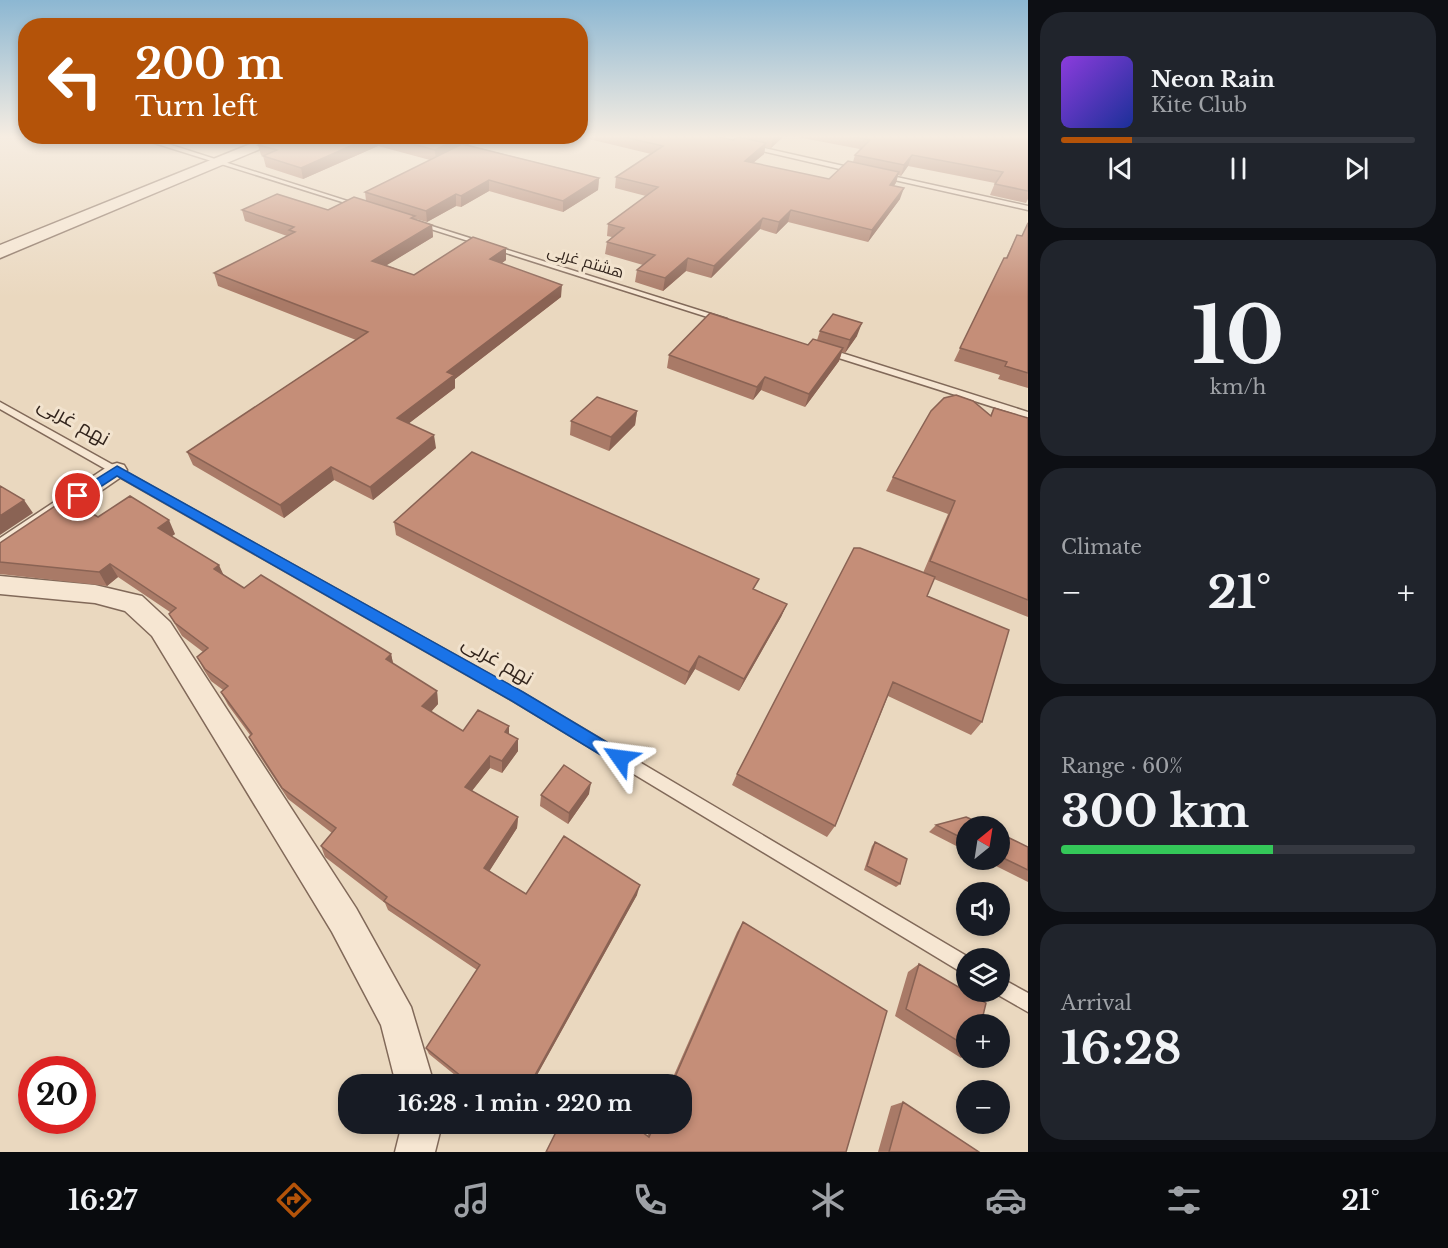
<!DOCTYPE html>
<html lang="en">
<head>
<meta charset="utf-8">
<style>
	body { margin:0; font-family:"Libre Baskerville",Cairo,serif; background:#20242c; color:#f1f3f6; height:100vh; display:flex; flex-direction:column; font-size:22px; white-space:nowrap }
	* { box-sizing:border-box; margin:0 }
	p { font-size:20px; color:#9ea1a6 }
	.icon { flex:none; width:33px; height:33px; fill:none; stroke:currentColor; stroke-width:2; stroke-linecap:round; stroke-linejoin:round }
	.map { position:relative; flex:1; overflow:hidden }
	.panel { display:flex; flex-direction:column; gap:12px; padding:12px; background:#0d0f14; width:420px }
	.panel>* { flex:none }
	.guide { position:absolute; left:18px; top:18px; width:570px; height:126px; border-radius:24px; box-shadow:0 3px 9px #0003; background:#b45309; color:#fff; overflow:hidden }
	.needle { width:39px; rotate:30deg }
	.buttons { position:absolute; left:956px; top:816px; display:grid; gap:12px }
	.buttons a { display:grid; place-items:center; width:54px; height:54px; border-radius:50%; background:#171b24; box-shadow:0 3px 9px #0003; font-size:30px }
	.speed { position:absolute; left:18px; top:1056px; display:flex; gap:12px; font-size:30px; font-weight:700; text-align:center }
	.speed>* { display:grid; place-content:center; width:78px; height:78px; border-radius:50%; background:#171b24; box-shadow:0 3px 9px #0003; line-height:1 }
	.speed .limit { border:9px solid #d22; background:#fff; color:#111 }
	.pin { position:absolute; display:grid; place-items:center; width:51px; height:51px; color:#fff; margin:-26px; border:3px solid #fff; border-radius:50%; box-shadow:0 2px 6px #0007 }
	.me { position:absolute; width:66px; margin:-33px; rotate:301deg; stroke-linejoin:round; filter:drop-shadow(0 0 4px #0008) }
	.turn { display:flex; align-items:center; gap:21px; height:126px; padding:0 18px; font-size:27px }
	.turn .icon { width:78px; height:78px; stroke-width:2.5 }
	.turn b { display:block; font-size:42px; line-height:51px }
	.big { font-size:45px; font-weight:700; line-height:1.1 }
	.panel .card { flex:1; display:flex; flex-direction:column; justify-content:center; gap:9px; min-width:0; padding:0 21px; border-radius:24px; background:#20242c }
	.panel .dial { align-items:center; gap:0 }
	.dial b { font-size:78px; line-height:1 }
	.song { display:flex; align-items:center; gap:18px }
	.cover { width:72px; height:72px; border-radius:9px; background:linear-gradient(135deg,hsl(270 70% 55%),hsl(230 70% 35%)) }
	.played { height:6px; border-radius:3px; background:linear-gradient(90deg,#b45309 20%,#363941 20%) }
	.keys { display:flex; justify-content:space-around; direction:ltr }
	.heat { display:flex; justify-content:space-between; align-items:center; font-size:33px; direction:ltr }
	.charge { height:9px; border-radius:4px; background:linear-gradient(90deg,#34c759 60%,#363941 0) }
	.trip { position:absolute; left:338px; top:1074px; width:354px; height:60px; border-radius:24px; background:#171b24; box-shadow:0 3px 9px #0003; font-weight:700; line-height:60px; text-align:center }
	.menu { display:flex; height:96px; justify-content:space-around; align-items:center; background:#090b0e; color:#9ea1a6 }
	.menu .icon { width:42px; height:42px }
	.menu .on { color:#b45309 }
	.menu b { font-size:27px; color:#f1f3f6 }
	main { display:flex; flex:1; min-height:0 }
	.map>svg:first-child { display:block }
</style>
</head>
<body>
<main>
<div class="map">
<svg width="1028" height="1152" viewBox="0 0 1028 1152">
	<rect width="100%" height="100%" fill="#ead8bf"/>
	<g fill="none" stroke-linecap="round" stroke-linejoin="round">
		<g stroke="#816959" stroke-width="3">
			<path id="service" d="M132,136h11l220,70 -5,1z
				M751,145l106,24 3,2 -3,2 -108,-25z
				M883,174l145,32v4l-147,-33 -1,-1z
				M415,222h4l308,97 -7,2 -305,-97z
				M826,348l202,64v6l-205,-65 -1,-2z
				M0,402l523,291 447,265h-4v17l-453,-274 -513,-292z
				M999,977l29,16v19l-35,-20h6z"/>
		</g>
		<g stroke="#816959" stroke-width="3">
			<path id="minor" d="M117,463l7,2 3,5 -3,5 -116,80 -8,2v-19l110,-73z
				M0,576l95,9 38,9 9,2 28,26 186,286 55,99 23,77h-38l-15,-59 -49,-93 -180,-296 -27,-25 -30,-8 -95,-9z
				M402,1124h40l-7,28h-40z"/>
		</g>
		<g stroke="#816959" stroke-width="3">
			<path id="tertiary" d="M270,136h21l-291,122v-13z"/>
		</g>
		<use href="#service" fill="#f6e6d2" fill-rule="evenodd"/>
		<use href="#minor" fill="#f6e6d2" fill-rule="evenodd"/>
		<use href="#tertiary" fill="#f6e6d2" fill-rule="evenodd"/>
	</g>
	<path fill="#a97a67" d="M278,136h208l-18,9 131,33 -1,12 -35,22 -74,-21 -28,16 -5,-1 -29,16 -11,-3v1l16,5 1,12 -47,28 28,10 92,-27v12l-4,3 59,34 -106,82v9l-46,35 27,25 -63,52 -39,-20 -50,38 -91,-53 -6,-13 169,-112 -138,-54 -4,-13 73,-37 -42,-15 -3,-11h86l38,-9 -1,-9 65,-32 -52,-14 -75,33 -37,-12 -3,-11 -2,-1 -3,-10z
		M590,136h124l19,4 10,-2 1,-2h40l-13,12 -6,-1 -1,7 -11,9 76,16 24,-17 2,-7 5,-6 -68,-13h236v63l-2,4 -36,-8 5,-12 -87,-17 -7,10 -3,-1 -4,11 6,13 -32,43 -80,-20 -12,12 -16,-5 -49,49 -25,-7 -23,20 -28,-9 2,-12 6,-5 -38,-11 2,-12 5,-5 -5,-1 1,-12 38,-28 -31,-8 1,-11 35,-23 -62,-15z
		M1028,222v166l-30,-9 2,-4 -46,-14 50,-103h2l11,-23 5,1z
		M820,331l37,5 -12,17 -3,-1 -3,9 -34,46 -44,-17 -8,10 -86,-32 2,-13 139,-10 9,-5z
		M994,408l34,10v199l-94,-38 -7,17 55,126 -11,13 -83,-39 -53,130 -8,11 -95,-52 5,-11 186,-201 25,-59 -62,-23 7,-14 97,-61z
		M637,411l-2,14 -26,26 -39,-16 1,-14z
		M98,517l77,17 -4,2 53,39 20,13 147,66 2,10 44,27 1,13 -7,8 32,19 46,-5v8l9,17 -16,22 -12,-5 -18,23 46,26 -1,11 -28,43 37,23 111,1 -105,189h-66l-37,-30 -3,-6 51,-78 -89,-60 -3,-7 -60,-46 -4,-11 11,-13 -44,-34 -33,-50 -6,-12 1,-2 -22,-30 -7,-13 2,-2 -12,-9 -7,-11 -7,-13 6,-5 -21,-16 -13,-22 1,-2 -52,-35 -11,9 -107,-12v-31z
		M394,522l361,68 32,14 -6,13 -42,74 -44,-22 -10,16 -289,-150z
		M589,794l-21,30 -28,-18 1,-11z
		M936,825l30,1v25l-37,-19z
		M999,833l29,14v35l-44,-22h15z
		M875,842l25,42 -4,3 -32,-17 8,-24z
		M743,922l103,230h-300l101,-16 6,-12h28v-40h-11l67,-152z
		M919,964l47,60v31l-5,3 -66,-42 13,-44z
		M903,1102l76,50h-101l13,-46z"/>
	<path fill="#8a6354" d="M373,136h4l1,10 -75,33 -2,-11z
		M464,136h22l-50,25 -1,-11z
		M775,136h9l-13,12 2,-11z
		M766,143l-2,11 -22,18 3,-11z
		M912,155l-4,11 -7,10 3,-11z
		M899,172l-3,11 -10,13 4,-11z
		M599,178l-1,12 -35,22v-11z
		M489,180v11l-28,16v-11z
		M904,188l-4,11 -32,43 4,-12z
		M456,194v12l-29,16 -1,-11z
		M791,210l-3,12 -12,12 3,-12z
		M763,218l-3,11 -49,49 3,-12z
		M432,225l1,12 -59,36 -2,-12z
		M506,248v12l-15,11 -1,-12z
		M688,258l-2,13 -23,20 2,-13z
		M562,285l-1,12 -106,82v9l-56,43 -2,-13 50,-46z
		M862,323l-5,13 -12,17 5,-13z
		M843,348l-4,13 -34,46 4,-13z
		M765,377l-4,13 -8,10 4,-13z
		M637,411l-2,14 -26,26 2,-14z
		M434,435l2,13 -63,52 -3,-13z
		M331,467l3,13 -50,38 -4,-13z
		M24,500l9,13 -33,22v-19z
		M169,520l6,14 -11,8 -6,-14z
		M110,564l8,13 -11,9 -8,-14z
		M219,565l6,13 -11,-9z
		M787,604l-6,13 -42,74 5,-12z
		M391,654l3,13 -8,-8z
		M699,656l-4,13 -10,16 4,-13z
		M437,691l1,13 -14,15 -2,-13z
		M509,726v12l-4,-6z
		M518,739v12l-16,22v-12z
		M490,756v12l-24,30 -1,-11z
		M591,783l-2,11 -21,30 1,-11z
		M518,817l-1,11 -32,50 -1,-10z
		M640,885l-3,10 -105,189h-2z"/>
	<path fill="#c58e78" stroke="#8a6354" stroke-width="1.5" d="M278,136h95l-72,32 -38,-12 14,-6 -19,-5z
		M382,136h82l-29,14z
		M621,136h93l19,4 5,-3 28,6 -21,18 84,18 19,-18 51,11 -9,13 14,3 -32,42 -81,-20 -12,12 -16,-4 -49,48 -26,-8 -23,20 -28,-8 18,-15 -48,-13 17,-14 -16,-4 50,-37 -42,-10 47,-31z
		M849,136h179v55l-33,-7 8,-12 -91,-17 -8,10 -49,-10 15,-15z
		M462,144l137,34 -36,23 -74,-21 -28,16 -5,-2 -30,17 -61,-19z
		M277,194l51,16 26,-13 61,19 -4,2 21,7 -60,36 42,14 59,-38 33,11 -16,11 72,26 -115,87 7,3 -57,43 37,17 -64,52 -39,-20 -51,38 -93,-53 181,-120 -154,-59 81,-41 -6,-2 5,-3 -52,-17z
		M1028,223v150l-23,-7 2,-4 -47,-14 44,-90h3l10,-23 5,1z
		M710,313l98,32 5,-6 30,9 -34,46 -44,-17 -8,10 -88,-32z
		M833,314l29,9 -12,17 -30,-9z
		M956,395l17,6 18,15 3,-8 34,10v182l-98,-39 25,-60 -62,-24 38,-66 13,-13z
		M597,397l40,14 -26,26 -40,-16z
		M472,452l287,127 -6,10 34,15 -43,75 -45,-23 -10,16 -295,-150z
		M0,486l24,14 -24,16z
		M130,496l39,24 -11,8 61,37 -5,4 30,19 17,-13 130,79 -5,5 51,32 -15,15 41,25 15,-21 31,16 -4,6 13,7 -16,22 -12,-5 -25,31 53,30 -34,51 42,26 38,-58 76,49 -110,199h-59l-45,-36 54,-83 -96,-64 3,-4 -66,-51 15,-18 -54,-40 -33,-51 3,-3 -31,-42 7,-6 -23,-17 -8,-12 11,-9 -33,-25 -6,-9 7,-6 -66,-44 -11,8 -99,-10v-19l67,-45 31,19z
		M854,548h6l75,29 -8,19 82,34 -27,92 -89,-40 -58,144 -98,-52z
		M564,765l27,18 -22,30 -28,-18z
		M966,817l21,9h-21v14l-30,-15z
		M999,833l29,14v23l-29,-14z
		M875,842l32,17 -7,25 -33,-18z
		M743,922l144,89 -41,141h-300l14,-28h71l18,13 6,-13h26v-40h-9z
		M919,964l67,39 -5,21h-15v22l-60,-37z
		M903,1102l76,50h-90z"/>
	<linearGradient id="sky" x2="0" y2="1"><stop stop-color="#8cb7d2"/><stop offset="0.46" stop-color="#f6ede2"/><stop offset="1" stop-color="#f6ede2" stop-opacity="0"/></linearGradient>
	<rect width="1028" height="297" fill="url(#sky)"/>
	<path fill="#1a73e8" stroke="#114b97" stroke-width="1.5" d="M117,466l406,226 102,61 3,5 -3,5 -5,2 -6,-2 -102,-62 -395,-225 -35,23h-8l-2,-3 2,-3z"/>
	<g text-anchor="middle" stroke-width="6" stroke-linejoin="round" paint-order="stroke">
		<g font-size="16" fill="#32241c" stroke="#f2e3ce">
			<text transform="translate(586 261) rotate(17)" y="6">هشتم غربی</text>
		</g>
		<g font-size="20" fill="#32241c" stroke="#f2e3ce">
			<text transform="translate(74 421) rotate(29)" y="7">نهم غربی</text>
			<text transform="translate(498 660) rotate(30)" y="7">نهم غربی</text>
		</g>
	</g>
</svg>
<div class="buttons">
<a><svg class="needle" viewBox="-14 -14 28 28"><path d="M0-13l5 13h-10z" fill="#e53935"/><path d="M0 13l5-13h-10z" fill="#9ea1a6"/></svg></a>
<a><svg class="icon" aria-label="sound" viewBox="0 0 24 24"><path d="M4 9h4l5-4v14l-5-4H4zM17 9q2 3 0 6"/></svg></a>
<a><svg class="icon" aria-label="layers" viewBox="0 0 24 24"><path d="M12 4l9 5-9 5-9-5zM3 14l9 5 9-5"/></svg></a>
<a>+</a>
<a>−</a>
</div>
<div class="speed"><div class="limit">20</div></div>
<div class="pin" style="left:78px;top:496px;background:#d93025"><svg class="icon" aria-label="arrive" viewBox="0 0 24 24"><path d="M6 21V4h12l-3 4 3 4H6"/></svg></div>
<svg class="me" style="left:620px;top:758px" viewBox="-20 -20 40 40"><path d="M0-17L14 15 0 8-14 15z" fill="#1a73e8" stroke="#fff" stroke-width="4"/></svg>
<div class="trip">16:28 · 1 min · 220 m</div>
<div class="guide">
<div class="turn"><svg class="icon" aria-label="left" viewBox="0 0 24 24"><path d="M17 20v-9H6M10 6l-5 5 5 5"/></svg><div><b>200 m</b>Turn left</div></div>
</div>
</div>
<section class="panel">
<div class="card">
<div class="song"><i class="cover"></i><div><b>Neon Rain</b><p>Kite Club</p></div></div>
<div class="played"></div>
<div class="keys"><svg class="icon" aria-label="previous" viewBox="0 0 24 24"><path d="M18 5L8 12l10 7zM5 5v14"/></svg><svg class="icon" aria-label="pause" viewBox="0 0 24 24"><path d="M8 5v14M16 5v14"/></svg><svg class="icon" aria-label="next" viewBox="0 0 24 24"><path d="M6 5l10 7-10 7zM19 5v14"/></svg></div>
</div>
<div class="card dial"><b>10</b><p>km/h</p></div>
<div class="card"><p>Climate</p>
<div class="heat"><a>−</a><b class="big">21°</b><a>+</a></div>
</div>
<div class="card"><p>Range · 60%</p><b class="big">300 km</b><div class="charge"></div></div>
<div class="card"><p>Arrival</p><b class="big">16:28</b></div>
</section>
</main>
<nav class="menu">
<b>16:27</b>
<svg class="icon on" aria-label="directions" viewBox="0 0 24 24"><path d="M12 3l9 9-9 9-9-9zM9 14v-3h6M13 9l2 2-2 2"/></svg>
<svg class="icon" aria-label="music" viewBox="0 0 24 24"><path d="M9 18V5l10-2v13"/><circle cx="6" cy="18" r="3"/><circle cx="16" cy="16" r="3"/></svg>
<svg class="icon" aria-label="phone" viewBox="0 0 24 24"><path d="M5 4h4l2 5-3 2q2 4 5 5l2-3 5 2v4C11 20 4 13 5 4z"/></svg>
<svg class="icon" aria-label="climate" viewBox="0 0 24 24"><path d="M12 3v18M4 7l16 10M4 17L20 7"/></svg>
<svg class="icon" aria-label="car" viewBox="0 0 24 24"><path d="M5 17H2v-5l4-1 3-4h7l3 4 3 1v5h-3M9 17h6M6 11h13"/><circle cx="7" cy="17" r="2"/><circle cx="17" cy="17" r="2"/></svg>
<svg class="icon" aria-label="filters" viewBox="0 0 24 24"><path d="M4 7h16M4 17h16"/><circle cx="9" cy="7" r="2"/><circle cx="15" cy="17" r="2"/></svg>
<b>21°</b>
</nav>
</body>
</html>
